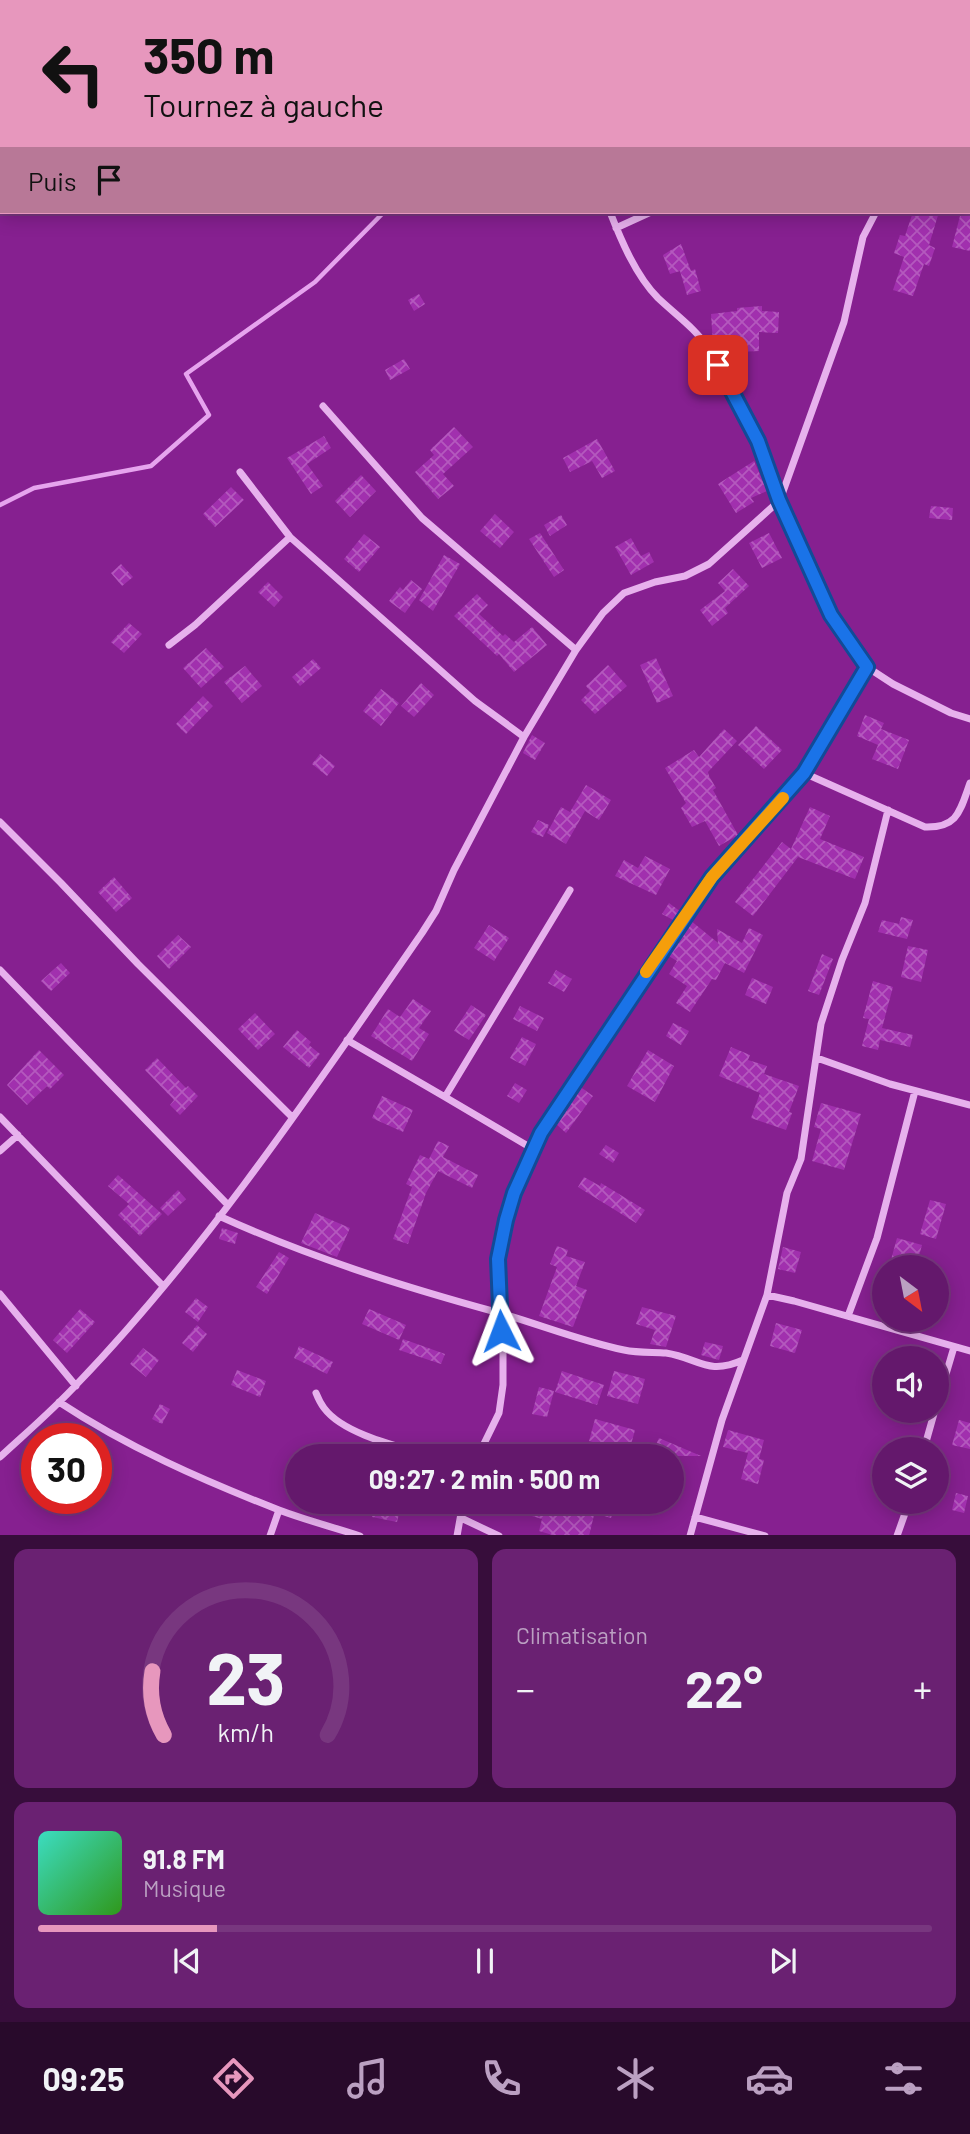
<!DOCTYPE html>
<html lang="fr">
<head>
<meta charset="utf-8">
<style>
	body { margin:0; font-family:Barlow,sans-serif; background:#6a2172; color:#f1f3f6; height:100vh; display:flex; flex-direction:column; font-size:26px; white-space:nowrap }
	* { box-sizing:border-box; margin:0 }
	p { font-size:23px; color:#bba0c2 }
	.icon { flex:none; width:38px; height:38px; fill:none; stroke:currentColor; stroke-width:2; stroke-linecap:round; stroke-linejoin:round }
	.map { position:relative; height:1535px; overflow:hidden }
	.side { display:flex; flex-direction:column; gap:14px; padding:14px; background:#370d3b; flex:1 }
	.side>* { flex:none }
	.top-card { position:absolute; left:0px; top:0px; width:971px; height:214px; box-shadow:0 4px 18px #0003,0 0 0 2px #78377f; background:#e797bd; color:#111; overflow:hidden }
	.needle { width:46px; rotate:148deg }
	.buttons { position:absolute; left:872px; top:1255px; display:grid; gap:14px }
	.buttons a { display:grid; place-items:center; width:77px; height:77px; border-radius:50%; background:#64186c; box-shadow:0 4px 18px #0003,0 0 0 2px #78377f; font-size:35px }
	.speed { position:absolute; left:21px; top:1423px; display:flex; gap:14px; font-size:35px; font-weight:700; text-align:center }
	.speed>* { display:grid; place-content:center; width:91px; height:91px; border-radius:50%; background:#64186c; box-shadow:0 4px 18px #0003,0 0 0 2px #78377f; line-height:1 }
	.speed .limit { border:10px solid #d22; background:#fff; color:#111 }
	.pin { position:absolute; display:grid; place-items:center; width:60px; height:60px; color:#fff; margin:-30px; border-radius:14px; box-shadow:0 4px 10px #0006 }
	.me { position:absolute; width:77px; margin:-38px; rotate:357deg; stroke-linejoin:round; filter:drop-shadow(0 0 5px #0008) }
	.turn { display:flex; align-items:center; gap:24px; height:147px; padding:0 28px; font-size:32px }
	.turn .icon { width:91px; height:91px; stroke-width:2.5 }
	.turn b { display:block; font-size:49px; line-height:60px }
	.then { display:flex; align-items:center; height:66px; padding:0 28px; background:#0003; gap:14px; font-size:26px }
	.big { font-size:52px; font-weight:700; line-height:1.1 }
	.side .tile { flex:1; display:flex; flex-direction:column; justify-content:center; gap:10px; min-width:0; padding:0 24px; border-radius:14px; background:#6a2172 }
	.side .dial { align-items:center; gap:0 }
	.dial svg { height:182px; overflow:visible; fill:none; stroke:#78377f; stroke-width:7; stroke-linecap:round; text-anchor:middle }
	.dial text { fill:#f1f3f6; stroke:none }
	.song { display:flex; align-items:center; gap:21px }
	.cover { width:84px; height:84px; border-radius:10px; background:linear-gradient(135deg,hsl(170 70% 55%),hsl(110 70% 35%)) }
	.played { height:7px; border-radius:4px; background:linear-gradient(90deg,#e797bd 20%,#78377f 20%) }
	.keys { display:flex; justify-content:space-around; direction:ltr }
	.heat { display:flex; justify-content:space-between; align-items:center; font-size:38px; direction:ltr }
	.side .tiles { flex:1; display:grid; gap:14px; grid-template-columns:1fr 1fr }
	.tile:last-child { grid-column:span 2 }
	.trip { position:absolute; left:285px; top:1444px; width:399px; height:70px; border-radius:35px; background:#64186c; box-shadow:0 4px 18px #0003,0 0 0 2px #78377f; font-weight:700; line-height:70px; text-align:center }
	.tab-bar { display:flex; height:112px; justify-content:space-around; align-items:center; background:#280a2b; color:#bba0c2 }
	.tab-bar .icon { width:49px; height:49px }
	.tab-bar .current { color:#e797bd }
	.tab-bar b { font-size:32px; color:#f1f3f6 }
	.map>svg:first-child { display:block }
</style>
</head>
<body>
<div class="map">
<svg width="970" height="1536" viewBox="0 0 970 1536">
	<defs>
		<pattern id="building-cross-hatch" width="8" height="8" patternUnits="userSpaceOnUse" patternTransform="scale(1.75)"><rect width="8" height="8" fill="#a130ae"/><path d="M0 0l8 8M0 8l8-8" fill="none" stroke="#b459be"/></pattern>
	</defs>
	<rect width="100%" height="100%" fill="#862090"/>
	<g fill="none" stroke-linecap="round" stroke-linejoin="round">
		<path stroke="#e6a4ee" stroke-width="4.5" d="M961,0l1,2
			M700,2l2,-2
			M0,505l34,-17 117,-22 58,-51 -23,-41 129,-92 69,-70"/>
	</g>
	<path fill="url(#building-cross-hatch)" d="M970,195v56l-18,-4 9,-35h9z
		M913,212h26l-10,33 6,3 -6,18 -5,-2 -11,32 -20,-6 11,-33 -10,-4 6,-18 5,1z
		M681,244l10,27 4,-2 6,22 -14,4 -7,-24 -10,3 -7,-19z
		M419,294l6,10 -11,7 -6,-11z
		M762,306v5l17,1 -1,21 -19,-1v19l-41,2 -5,-9 -2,-30 26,-3v-3z
		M404,359l6,10 -20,11 -5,-10z
		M454,427l19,20 -30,27 11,12 -16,13 -23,-27 19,-17 -4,-5z
		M324,436l7,12 -24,16 16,22 -12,8 -24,-36z
		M597,439l18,32 -13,7 -10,-17 -22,11 -7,-14z
		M754,461l13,30 -16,7 3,4 -18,11 -18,-29z
		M361,475l15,16 -26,26 -15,-16z
		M231,487l13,13 -29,27 -12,-13z
		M931,506l22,2 -1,12 -23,-2z
		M495,514l19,18 -14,16 -20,-17z
		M561,515l6,10 -17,11 -6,-11z
		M540,533l24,37 -10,7 -25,-38z
		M769,533l13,25 -20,10 -13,-25z
		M364,534l16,13 -21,25 -15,-13z
		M631,538l10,18 8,-4 5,10 -23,13 -16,-28z
		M444,555l16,9 -27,47 -14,-11z
		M121,564l12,13 -11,9 -11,-13z
		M733,569l16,17 -24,22 3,5 -16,13 -12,-16 25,-19 -7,-8z
		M411,580l11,9 -17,24 -16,-12 11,-14 3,3z
		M268,582l15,15 -9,10 -16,-15z
		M477,594l11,11 -9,9 24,22 2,-2 9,8 18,-15 15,18 -33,27 -15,-18 -2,2 -43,-40z
		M129,623l13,11 -18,19 -13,-11z
		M206,648l18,19 -23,21 -18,-20z
		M656,658l17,38 -16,7 -17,-38z
		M313,659l8,9 -21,18 -8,-9z
		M608,665l19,21 -32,28 -14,-14 9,-9 -4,-5z
		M245,666l17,20 -20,17 -18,-21z
		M421,683l13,12 -20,22 -13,-11z
		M381,689l18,14 -18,23 -18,-15z
		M203,696l10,10 -27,28 -10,-10z
		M865,715l19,8 -3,6 28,11 -11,29 -26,-10 6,-14 -21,-9z
		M756,726l26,24 -18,19 -26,-24z
		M724,729l13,12 -29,31 1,4 7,12 -3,2 25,45 -19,11 -14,-25 -13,6 -11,-19 5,-5 -21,-35 29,-18 5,7z
		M532,735l13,8 -10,17 -12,-7z
		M320,754l15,12 -8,10 -15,-12z
		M586,785l25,15 -12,20 -14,-9 -19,33 -19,-11 14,-26 9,5z
		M810,807l20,9 -10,23 44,18 -9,22 -57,-22 -45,59 -18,-14 47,-60 9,7z
		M538,820l11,5 -6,12 -12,-5z
		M645,856l25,13 -14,26 -41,-19 9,-16 14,8z
		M114,877l18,21 -16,14 -18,-20z
		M669,903l12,9 -6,9 -13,-7z
		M901,917l12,3 -6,19 -29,-7 4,-12 17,4z
		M690,920l28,23 -1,-14 25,14 7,-15 14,7 -19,38 -19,-10 -9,17 -4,-1 -22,33 -14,-9 11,-17 -18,-12 8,-13 -10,-6z
		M489,925l20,13 -15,23 -20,-13z
		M178,935l13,12 -22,22 -12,-13z
		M908,946l20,4 -7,32 -20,-5z
		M822,954l11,5 -14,36 -11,-4z
		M61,963l9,10 -19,18 -10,-10z
		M556,970l16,9 -8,13 -16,-9z
		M752,978l21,9 -7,17 -21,-9z
		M873,981l20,6 -11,41 31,7 -3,12 -30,-7 -2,10 -16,-4 7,-27 -6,-1z
		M413,999l18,12 -12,17 10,6 -17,27 -41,-25 17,-27 12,8z
		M471,1005l15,10 -17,25 -15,-9z
		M520,1006l24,12 -7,13 -24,-12z
		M255,1013l20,21 -17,16 -20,-21z
		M673,1023l16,8 -8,14 -15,-9z
		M297,1030l14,12 -2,3 11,9 -11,14 -26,-21z
		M522,1037l14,7 -11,22 -15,-8z
		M731,1047l19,8 -2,5 19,6 -3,8 35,12 -10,26 3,1 -6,17 -35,-12 9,-25 -41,-17z
		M39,1050l25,25 -14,14 -3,-3 -20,19 -20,-20z
		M648,1050l26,16 -19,36 -28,-16z
		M157,1058l29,30 2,-2 10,10 -18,19 -10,-10 4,-5 -29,-30z
		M515,1083l12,7 -8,13 -12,-7z
		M579,1086l14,10 -27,37 -11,-10 13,-16 -3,-2z
		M382,1096l31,14 -10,22 -31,-14z
		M821,1103l40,11 -17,56 -32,-9 9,-32 -7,-2z
		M438,1141l11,5 -6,11 35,18 -6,13 -34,-17 -12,22 -18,51 -15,-5 19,-52 -6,-3 14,-29 9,4z
		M606,1145l13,8 -6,10 -14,-9z
		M118,1175l44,39 -22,22 -22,-21 11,-11 -21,-18z
		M584,1177l16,9 1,-3 44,27 -9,13 -58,-36z
		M178,1190l8,9 -18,17 -8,-8z
		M930,1200l16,4 -10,35 -16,-5z
		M315,1213l35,15 -13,29 -36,-14z
		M222,1228l16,5 -3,11 -16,-5z
		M897,1238l25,7 -6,22h-27z
		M557,1246l11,4 -2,6 19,6 -9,24 11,4 -14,37 -34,-11 18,-49 -7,-3z
		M783,1247l18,5 -6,21 -17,-4z
		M279,1252l10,6 -22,36 -11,-7z
		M196,1298l12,9 -10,15 -13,-10z
		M642,1307l34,9 -10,31 -16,-3 5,-14 -19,-6z
		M80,1309l15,13 -28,31 -14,-13z
		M369,1309l37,16 -7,15 -37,-16z
		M776,1323l26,7 -7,23 -25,-7z
		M197,1325l10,9 -14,18 -11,-9z
		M403,1339l42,15 -4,10 -42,-14z
		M705,1342l18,4 -4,14 -18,-5z
		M299,1346l34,16 -6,12 -33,-16z
		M143,1348l16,12 -13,17 -16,-13z
		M237,1370l29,11 -6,16 -29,-12z
		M562,1371l42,14 -7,20 -42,-13z
		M614,1371l31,8 -7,25 -31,-8z
		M539,1387l15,4 -7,26 -15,-3z
		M160,1404l10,5 -8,15 -10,-5z
		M595,1419l40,11 -6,22 -40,-11z
		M959,1420l11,3v26l-18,-4z
		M728,1430l36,10 -5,19 5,1 -6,24 -17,-5 7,-26 -25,-6z
		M659,1438l42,18h-50z
		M956,1493l12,3 -4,17 -12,-3z
		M376,1502h26l-5,20 -25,-5z
		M528,1502h17l49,13 -5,21h-33l-17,-5 3,-12 -17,-5z
		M590,1502h26l-5,16 -24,-7z"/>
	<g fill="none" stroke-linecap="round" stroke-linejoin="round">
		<path stroke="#e7b1ed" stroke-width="7" d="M135,0l2,2
			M856,0l2,2
			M610,212c11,28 26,64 48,86 18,17 38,31 51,51l49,92 44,112 29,62 18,28 18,24 26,17 58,29 19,6
			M616,228l35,-16
			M323,406l99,112 154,132
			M240,472l50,65 185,164 49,36
			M169,645l26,-20 95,-88
			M804,773l121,54c33,1 35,-16 45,-44
			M0,822l61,61 77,81 154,153
			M0,970l228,235
			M347,1040l98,57
			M817,1058l73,26 80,21
			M0,1117l163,169
			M533,1149l-88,-52 125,-207
			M0,1151l18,-16
			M219,1216c90,41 182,70 277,96 43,12 84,29 128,38 14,3 28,2 42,3 33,5 41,23 77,7
			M0,1294l76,92
			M767,1295l20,-102 14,-34 20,-135 21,-64 23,-57 23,-93
			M848,1316l29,-78 38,-147
			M316,1393c2,5 5,11 8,15 20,27 77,39 108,48
			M59,1402c68,45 143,78 220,108 26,10 54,17 81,26
			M936,1408l18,-61
			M924,1449l11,-39
			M478,1456l21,-43 4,-28v-36l-5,-90 8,-39 9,-27 18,-44 17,-32 162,-240c29,-35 62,-66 90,-102 25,-33 42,-73 65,-108
			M0,1457c26,-24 53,-47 77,-73 129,-134 239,-298 345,-451l14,-22 18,-41 70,-133 52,-87 27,-37 21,-20 31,-11 30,-6 24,-12 71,-64 64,-178 19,-85 13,-25
			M695,1517l70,19
			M461,1518l38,18
			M270,1536l9,-26
			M457,1536l6,-34
			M690,1536l32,-116 45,-125 27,6 176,50
			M897,1536l12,-34"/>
	</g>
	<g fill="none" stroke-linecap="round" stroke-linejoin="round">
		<g stroke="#114b97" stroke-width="18">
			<path id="route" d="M501,1331l-3,-72 8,-39 8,-27 27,-60 171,-256 92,-104 63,-106 -36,-52 -52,-115 -21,-59 -40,-76"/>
		</g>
		<use href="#route" stroke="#1a73e8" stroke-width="12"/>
		<path stroke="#f59e0b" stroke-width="12" d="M646,972l66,-95 71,-79"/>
	</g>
</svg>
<div class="buttons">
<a><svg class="needle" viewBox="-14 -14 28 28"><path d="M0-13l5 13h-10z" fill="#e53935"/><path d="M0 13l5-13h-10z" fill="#bba0c2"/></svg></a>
<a><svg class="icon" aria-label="sound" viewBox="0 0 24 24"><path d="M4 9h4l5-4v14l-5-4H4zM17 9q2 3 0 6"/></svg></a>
<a><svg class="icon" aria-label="layers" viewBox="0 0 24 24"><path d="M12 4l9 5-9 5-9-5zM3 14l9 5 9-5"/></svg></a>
</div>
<div class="speed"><div class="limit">30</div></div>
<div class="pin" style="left:718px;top:365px;background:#d93025"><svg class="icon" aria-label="arrive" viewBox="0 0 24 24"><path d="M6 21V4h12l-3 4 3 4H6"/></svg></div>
<svg class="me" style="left:501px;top:1331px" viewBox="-20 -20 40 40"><path d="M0-17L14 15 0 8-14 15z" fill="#1a73e8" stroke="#fff" stroke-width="4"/></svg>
<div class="trip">09:27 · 2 min · 500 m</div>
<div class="top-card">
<div class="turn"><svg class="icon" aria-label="left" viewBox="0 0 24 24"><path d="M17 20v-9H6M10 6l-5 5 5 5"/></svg><div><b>350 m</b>Tournez à gauche</div></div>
<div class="then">Puis<svg class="icon" aria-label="arrive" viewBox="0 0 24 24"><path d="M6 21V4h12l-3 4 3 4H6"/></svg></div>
</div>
</div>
<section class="side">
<div class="tiles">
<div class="tile dial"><svg viewBox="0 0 100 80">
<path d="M14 69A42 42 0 1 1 86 69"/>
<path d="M14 69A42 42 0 0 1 9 41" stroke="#e797bd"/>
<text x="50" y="56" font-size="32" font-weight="700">23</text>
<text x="50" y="72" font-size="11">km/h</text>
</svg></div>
<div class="tile"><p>Climatisation</p>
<div class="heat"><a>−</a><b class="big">22°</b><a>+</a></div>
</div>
<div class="tile">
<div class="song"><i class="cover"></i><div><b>91.8 FM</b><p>Musique</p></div></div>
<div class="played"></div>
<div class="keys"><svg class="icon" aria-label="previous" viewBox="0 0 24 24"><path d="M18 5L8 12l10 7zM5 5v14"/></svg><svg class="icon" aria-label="pause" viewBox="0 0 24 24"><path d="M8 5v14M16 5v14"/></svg><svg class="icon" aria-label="next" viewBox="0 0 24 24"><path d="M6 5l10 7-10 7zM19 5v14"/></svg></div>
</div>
</div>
</section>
<nav class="tab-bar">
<b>09:25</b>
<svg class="icon current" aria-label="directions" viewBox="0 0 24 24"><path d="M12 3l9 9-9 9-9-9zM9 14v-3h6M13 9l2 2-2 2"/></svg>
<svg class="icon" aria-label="music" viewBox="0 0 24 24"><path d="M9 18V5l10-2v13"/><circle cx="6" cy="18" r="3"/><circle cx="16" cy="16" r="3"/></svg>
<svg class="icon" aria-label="phone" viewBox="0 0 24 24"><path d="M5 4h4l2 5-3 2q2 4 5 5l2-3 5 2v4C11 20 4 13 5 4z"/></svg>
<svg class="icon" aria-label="climate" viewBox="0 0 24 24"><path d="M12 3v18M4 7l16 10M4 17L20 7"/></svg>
<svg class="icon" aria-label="car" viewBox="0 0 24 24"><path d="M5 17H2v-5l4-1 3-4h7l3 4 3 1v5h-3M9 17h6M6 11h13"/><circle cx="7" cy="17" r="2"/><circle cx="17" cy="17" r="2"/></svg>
<svg class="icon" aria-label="filters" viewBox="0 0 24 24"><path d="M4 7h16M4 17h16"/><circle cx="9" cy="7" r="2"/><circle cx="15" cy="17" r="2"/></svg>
</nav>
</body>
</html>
